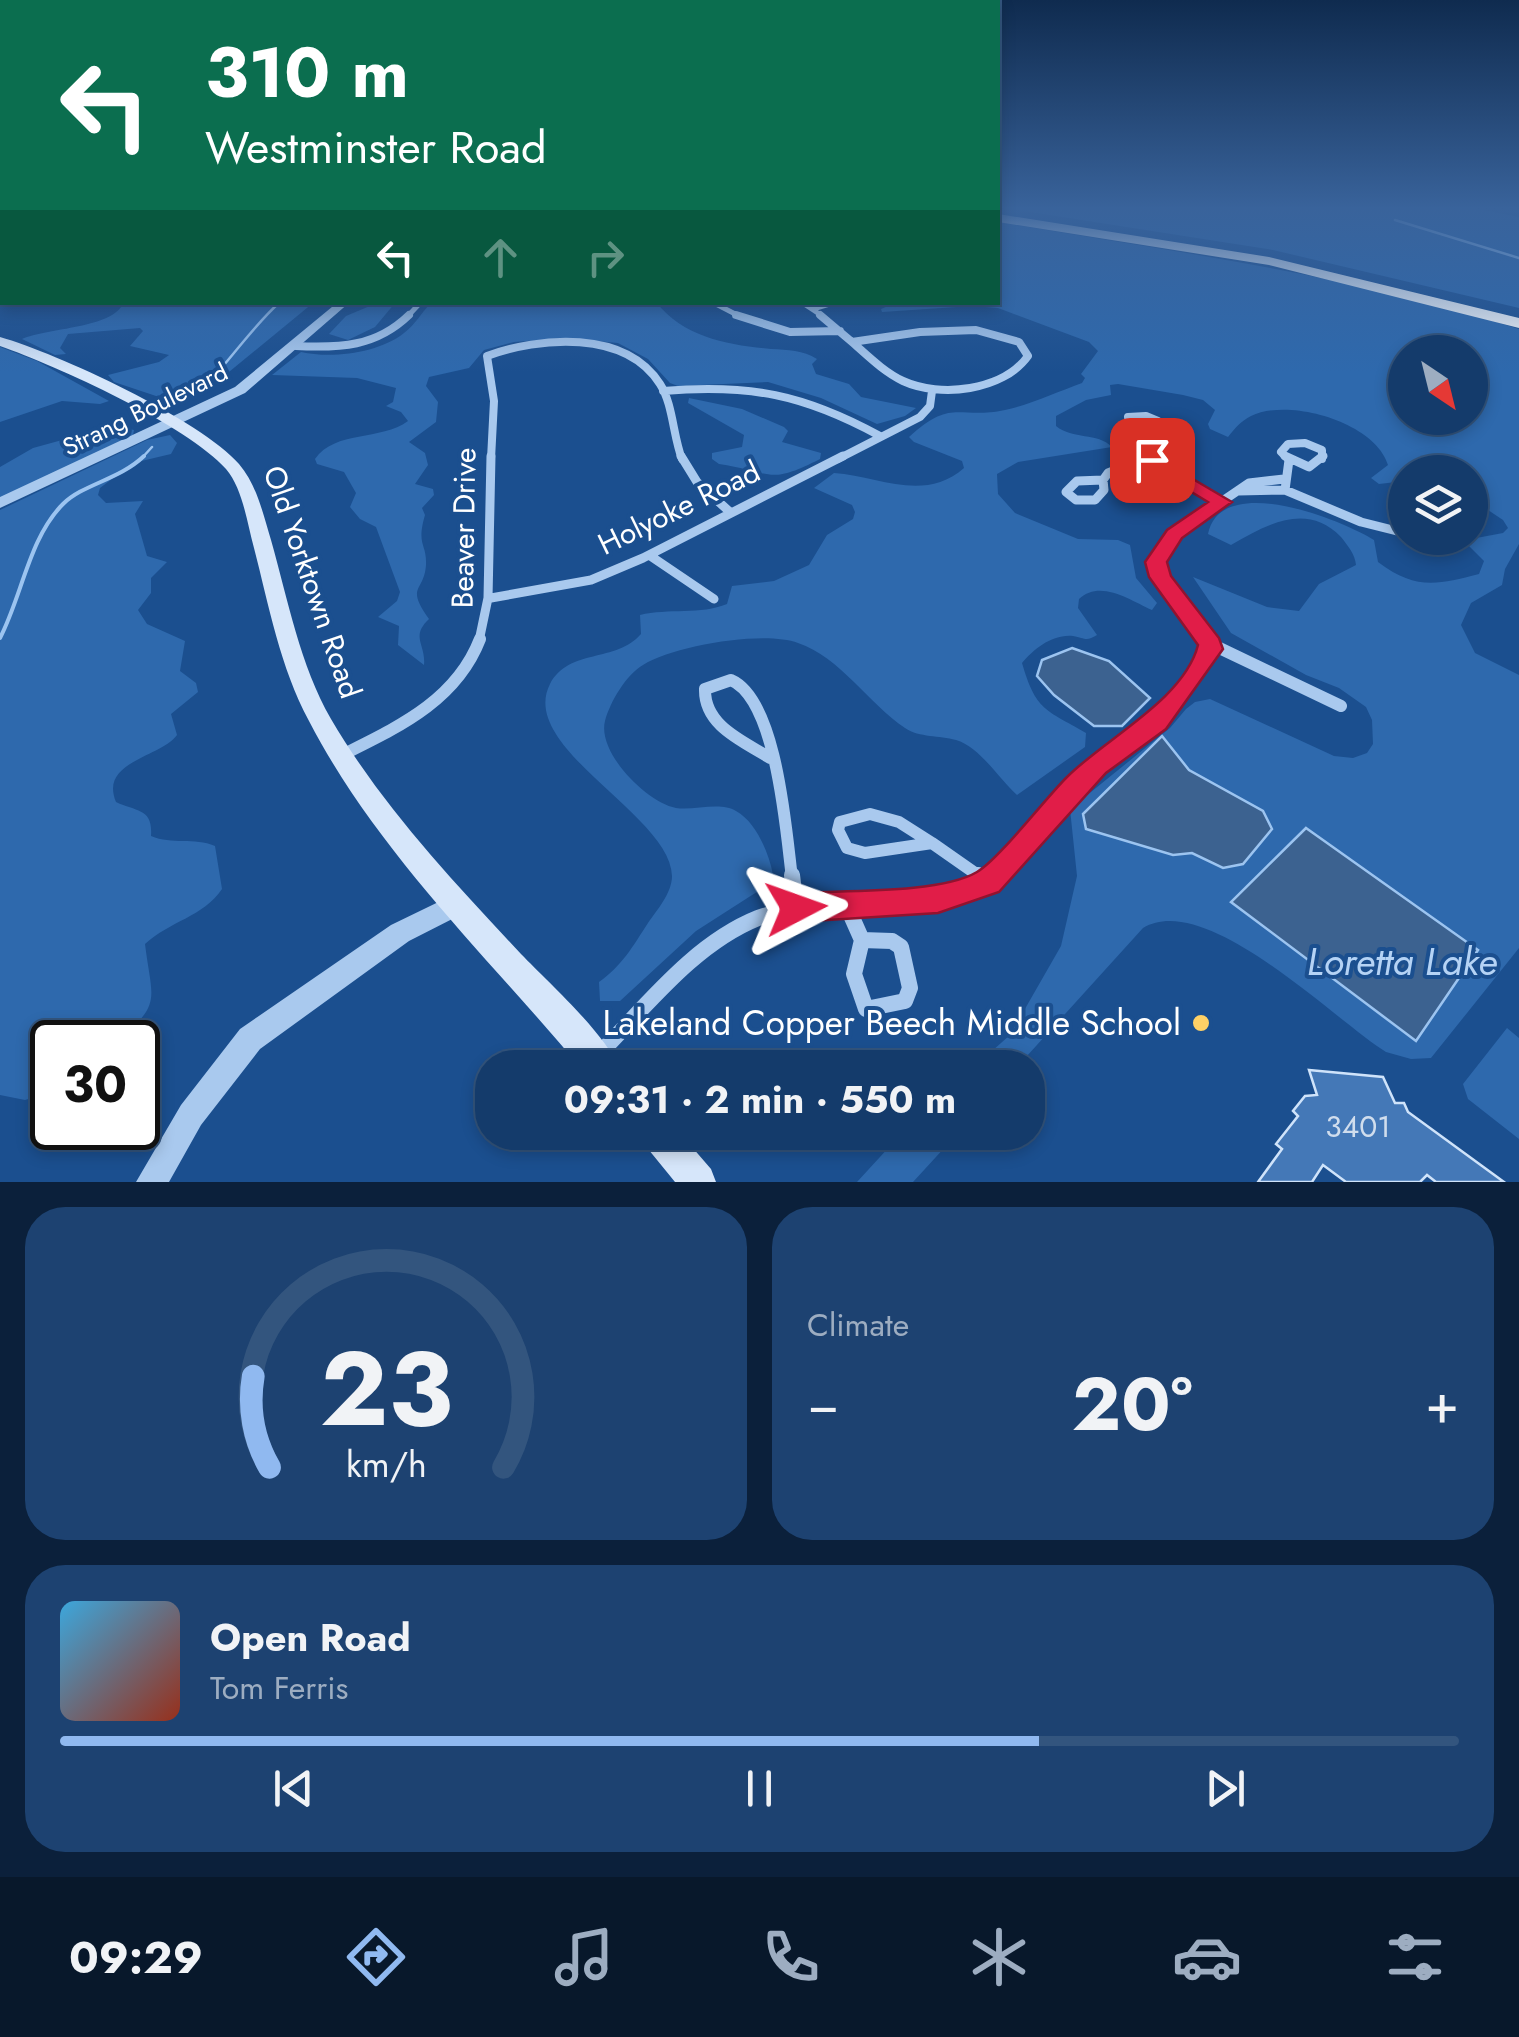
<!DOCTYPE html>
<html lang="en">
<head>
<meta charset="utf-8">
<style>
  :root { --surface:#143b6b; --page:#1d4271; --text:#f1f3f6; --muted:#9dadc1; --line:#33557e; --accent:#90b9f0 }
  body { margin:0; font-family:Jost,sans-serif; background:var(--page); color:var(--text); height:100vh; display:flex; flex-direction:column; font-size:38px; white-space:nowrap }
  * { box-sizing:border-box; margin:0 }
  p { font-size:32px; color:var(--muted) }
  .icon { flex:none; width:55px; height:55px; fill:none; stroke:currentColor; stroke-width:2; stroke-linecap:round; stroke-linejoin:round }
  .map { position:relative; height:1182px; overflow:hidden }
  .panel { display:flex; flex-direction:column; gap:25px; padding:25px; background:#0b203b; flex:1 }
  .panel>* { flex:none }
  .banner { position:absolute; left:0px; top:0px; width:1000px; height:305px; box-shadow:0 5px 15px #0003,0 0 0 2px var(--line); background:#0b6e4f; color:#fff; overflow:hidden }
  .needle { width:65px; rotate:145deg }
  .tools { position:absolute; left:1388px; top:335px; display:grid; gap:20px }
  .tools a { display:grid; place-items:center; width:100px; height:100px; border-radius:50%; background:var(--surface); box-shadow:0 5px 15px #0003,0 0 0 2px var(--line); font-size:50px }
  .speed { position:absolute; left:30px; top:1020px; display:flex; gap:20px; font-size:50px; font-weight:700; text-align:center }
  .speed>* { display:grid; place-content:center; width:130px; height:130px; border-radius:50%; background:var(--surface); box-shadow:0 5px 15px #0003,0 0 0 2px var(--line); line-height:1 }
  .speed .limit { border:5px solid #111; border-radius:15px; background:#fff; color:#111 }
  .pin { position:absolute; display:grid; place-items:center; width:85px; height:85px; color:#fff; margin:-42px; border-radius:20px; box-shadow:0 5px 15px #0006 }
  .me { position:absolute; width:110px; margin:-55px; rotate:86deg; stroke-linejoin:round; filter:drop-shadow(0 0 8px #0008) }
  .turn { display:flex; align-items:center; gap:35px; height:210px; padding:0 40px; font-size:45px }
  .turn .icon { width:130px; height:130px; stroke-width:2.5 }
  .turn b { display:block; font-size:70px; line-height:85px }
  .lanes { display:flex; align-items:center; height:95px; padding:0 40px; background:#0003; justify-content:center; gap:50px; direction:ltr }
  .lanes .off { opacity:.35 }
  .big { font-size:75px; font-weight:700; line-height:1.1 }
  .panel .widget { flex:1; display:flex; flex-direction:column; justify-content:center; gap:15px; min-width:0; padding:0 35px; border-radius:40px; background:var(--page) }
  .panel .dial { align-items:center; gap:0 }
  .dial svg { height:260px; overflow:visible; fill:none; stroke:var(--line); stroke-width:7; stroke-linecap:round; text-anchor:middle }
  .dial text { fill:var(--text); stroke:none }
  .song { display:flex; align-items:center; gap:30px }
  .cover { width:120px; height:120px; border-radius:15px; background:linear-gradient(135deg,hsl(200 70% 55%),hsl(10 70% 35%)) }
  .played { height:10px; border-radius:5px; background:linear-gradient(90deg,var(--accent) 70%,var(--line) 70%) }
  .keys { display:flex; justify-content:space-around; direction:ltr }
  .heat { display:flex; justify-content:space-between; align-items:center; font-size:55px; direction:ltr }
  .panel .tiles { flex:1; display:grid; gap:25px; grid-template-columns:1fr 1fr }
  .widget:last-child { grid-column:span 2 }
  .trip { position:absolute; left:475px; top:1050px; width:570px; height:100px; border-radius:40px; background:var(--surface); box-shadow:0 5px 15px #0003,0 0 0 2px var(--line); font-weight:700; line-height:100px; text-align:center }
  .tabs { display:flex; height:160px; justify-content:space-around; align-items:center; background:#08182b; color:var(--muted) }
  .tabs .icon { width:70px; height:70px }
  .tabs .current { color:var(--accent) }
  .tabs b { font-size:45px; color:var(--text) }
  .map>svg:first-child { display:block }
  .green { fill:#2e69ad; fill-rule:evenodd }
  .water { fill:#3c6290; stroke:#9cc4f0; stroke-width:2.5 }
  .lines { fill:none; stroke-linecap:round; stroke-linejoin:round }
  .stream-far1 { stroke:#9cc4f0; stroke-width:2.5 }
  .stream { stroke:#9cc4f0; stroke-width:4 }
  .building { fill:#4478b7; stroke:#cfe3fa; stroke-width:2.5 }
  .minor-far4 { stroke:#a9c9ee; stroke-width:5 }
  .minor-far3 { stroke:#a9c9ee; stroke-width:8 }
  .minor-far2 { stroke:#a9c9ee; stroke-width:9 }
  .minor-far1 { stroke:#a9c9ee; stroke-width:12 }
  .minor { stroke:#a9c9ee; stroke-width:16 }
  .tertiary { fill:#a9c9ee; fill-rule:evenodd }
  .secondary { fill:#d6e6fa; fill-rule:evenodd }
  .motorway { fill:#fff; fill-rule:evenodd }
  .route { fill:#e11d48; stroke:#92132f; stroke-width:2.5 }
  .poi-dot { fill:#ffd166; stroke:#1b4f8f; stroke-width:4 }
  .labels { text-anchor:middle; stroke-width:8; stroke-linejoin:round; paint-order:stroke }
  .far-street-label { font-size:25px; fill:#fff; stroke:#1b4f8f }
  .street-label { font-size:30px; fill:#fff; stroke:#1b4f8f }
  .near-number-label { font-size:30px; fill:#d0dded }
  .near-poi-label { font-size:35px; fill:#fff; stroke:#1b4f8f; text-anchor:end }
  .near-water-label { font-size:38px; font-style:italic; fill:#b5d3f5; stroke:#1b4f8f }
</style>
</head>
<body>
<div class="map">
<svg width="1519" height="1182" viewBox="0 0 1519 1182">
  <rect width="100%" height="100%" fill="#1b4f8f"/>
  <path class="green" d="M998,207H1468L1519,217V308L1273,250Z
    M998,222C1173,252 1349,274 1519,329V544L1505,569L1502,585L1471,603L1461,625L1475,653L1519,675V948L1431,1058L1411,1059L1386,1052C1333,1019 1206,890 1143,928L1017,1067H974L1010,1035L1061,946L1077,876L1070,809L1170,728L1186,709L1195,702L1210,699L1334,756L1353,758L1367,753L1373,744L1372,720L1366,707L1339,688L1306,675L1231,633L1193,577L1267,607L1299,611L1319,584L1356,565C1355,554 1348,546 1341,537C1307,502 1267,524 1231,545L1208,534C1221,471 1342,520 1374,540L1378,562C1415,590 1437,585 1479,574L1484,561L1468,545L1471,539L1503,533L1508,528L1503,520L1470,498V472H1405V481L1379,484L1371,478L1388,465C1376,423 1290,397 1251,416C1241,421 1235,428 1228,437L1210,429L1208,424L1215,410L1203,400L1183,395L1118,384L1110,385L1111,395L1086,400L1056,416V426C1073,440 1097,432 1112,447L1018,462L997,474L998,494L1015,513L1078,539L1118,540L1130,545L1136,578L1157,603L1152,610C1130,600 1100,579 1079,599L1078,608L1097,635C1086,642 1085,638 1073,636C1052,634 1034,649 1022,663C1036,711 1045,709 1086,733L1085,747L1017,795C999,779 980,747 956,740C939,735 920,738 905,728C869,704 840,657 798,643C764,630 673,646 643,665C626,675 610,702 605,721C597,752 646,802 676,808C694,811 720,801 736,811C756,822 769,853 773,875L763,888L696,931L620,1001H600L599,982C622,966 633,946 648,923C657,910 672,893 672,876C671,815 517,748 550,684C569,648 616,663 641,634L640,615C668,608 701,615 727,604L732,586L774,581L809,565L827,535L853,519L855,512L852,505L814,488L834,473C878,476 924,503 964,468L962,461L914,442L909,437C953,397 957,420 1005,410C1032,404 1057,392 1082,383L1085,378L1081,374L1098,351L1089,342L998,308L972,306L882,312L881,309L895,303L998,302ZM1405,352H1470V418H1405Z
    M656,302C684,338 729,345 771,349C788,350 803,350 817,359L812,364L816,374L849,384L861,397L916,408L905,416L877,424L821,398L768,382L678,386L670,383L648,359L618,343L564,338L514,342L484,350L469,368L429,377L426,386L438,402L436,422L409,442L425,453L428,465L415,484L433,489L434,495L422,508L425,515C416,546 427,543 426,565C424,593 405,585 429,619C410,637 426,644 424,665L398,645L399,626L378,617L397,601L400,592L376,527L360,519L350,507L356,493L344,472L317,464L315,459C335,430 381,441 408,421L401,412L386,406L393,402L396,388L357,378L272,375L301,352C332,359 379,353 404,333C415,325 422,312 431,303Z
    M123,303L124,302L313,303L207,390L177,403L114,382L108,375L159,362L169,355L130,346L143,331L140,328L68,334L60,348L66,354L55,355L22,339C47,328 114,328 123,303Z
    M377,303H395L375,327L348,340L329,334L346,316Z
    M0,347L37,361L109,401L100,404L62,401L0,422Z
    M689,398L742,409L784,427L788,431L782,442L821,453L820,459C767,486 773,472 719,464L712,459V453L742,447L744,435L688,403Z
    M113,426L134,430L133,435L0,499V467L33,448Z
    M170,435L177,443L171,454L133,463L100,488L98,495L106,503L143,501L135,514L147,556L167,562L151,578V593L138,610L147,624L185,641L180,671L196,683L198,692L171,714L177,735C160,758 99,761 116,802C137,812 153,808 151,836C172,845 194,837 215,846L222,889C203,917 170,921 145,944C152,1001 163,1003 116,1042H52L51,1092L25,1100L0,1095V510L147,440Z
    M1507,1028L1519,1038V1139L1468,1099L1463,1084Z
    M902,1133H958L913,1182H857Z"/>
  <path class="water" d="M1072,648L1109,661L1150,698L1122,726H1094L1054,695L1037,676L1042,660Z
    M1162,736L1189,770L1263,811L1272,829L1243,864L1223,868L1192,853L1173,855L1086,829L1083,814Z
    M1306,828L1478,950L1416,1041L1231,902Z"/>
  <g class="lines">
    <path class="stream-far1" d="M1395,220L1519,258
      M207,384C233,357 252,327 280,302
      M141,459L152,447"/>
    <path class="stream" d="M0,638C22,596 29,538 63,504C83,484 119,480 144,456"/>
  </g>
  <path class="building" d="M1309,1070L1383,1077L1395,1103H1404L1408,1112L1504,1182H1436L1427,1175L1420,1182H1346L1323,1165L1312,1182H1258L1282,1149L1276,1144L1298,1116L1293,1111L1305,1096L1317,1095Z"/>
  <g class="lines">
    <path class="minor-far4" d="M712,302L741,317
      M801,302L824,317
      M813,309L836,302
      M407,317L421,302"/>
    <path class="minor-far3" d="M736,315L790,332L840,331
      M820,315L852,342
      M976,330L1019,342L1028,356C1003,391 940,398 903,381C884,372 868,356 852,342L920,332Z
      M296,346C340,348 376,347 409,315
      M663,391C750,384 803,394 880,436
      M1148,457L1145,452L1158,421L1146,416L1128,417L1132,430L1150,440
      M491,459L494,401L487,356C539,337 625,329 660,384C673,404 673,436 682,459
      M838,459L920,417L930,406L932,391
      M1144,459L1148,457
      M1288,459L1281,452L1288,444L1305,443L1322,450V459"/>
    <path class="minor-far2" d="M681,456L697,482L731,513
      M1285,456L1309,467L1323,456
      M1148,457L1221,502
      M1103,480L1104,490L1095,500H1076L1066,492L1077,481Z
      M1103,480L1108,473L1148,457
      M1285,490L1361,522L1405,533
      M1238,491L1285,490L1289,460
      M1427,538H1449
      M649,555L714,599
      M491,598L591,580L643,558L843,456
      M479,641L488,598L491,456
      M1206,641L1156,569L1160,553L1174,534L1249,483L1284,479"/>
    <path class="minor-far1" d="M1211,644L1341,706
      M342,755C398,727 456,701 480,639
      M770,758C743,741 704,726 705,689L731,680C777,700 786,831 792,878
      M870,814L899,822L932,843L865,853L847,848L838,830L840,822Z
      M932,843L982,878
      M992,878L1096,766L1156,722L1211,649L1204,639"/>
    <path class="minor" d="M792,875L796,908
      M978,875L988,882
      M846,904L862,940
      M862,940L892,941L901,947L910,988L905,1001L866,1009L854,974Z
      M597,1056C645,1008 693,944 758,918C817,895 954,918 994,875"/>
    <path class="tertiary" d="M338,302H350L245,393L0,508V497L235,387Z
      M457,893L466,896L469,904L466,912L409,941L260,1049L201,1125L169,1182H136L181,1105L240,1029L391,925Z"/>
    <path class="secondary" d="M0,337C57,353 201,420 239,464C257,485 263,514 271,540C288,600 300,665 331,719C382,806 452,880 521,954C548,982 605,1033 619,1068H581C487,956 377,852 309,721C280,667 269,606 254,548C247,523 243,489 226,469C187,425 57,366 0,346Z
      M639,1132H679L711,1169L716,1182H675L644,1144Z"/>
    <path class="motorway" d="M998,214L1269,257L1519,318V328L1269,265L998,222Z"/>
  </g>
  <linearGradient id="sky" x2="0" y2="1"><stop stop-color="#0f2b4f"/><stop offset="0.56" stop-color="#39639b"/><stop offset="1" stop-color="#39639b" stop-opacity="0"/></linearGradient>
  <rect width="1519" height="372" fill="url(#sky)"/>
  <path class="route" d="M1152,455L1232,502L1182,538L1167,562L1171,576L1219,638L1223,649L1166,729L1106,773L999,892L938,913L796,922L784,918L779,908L784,898L796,893C841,890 940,894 977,872C998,860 1045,799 1066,778C1104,739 1184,700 1198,645L1149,577L1145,562L1167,530L1208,502L1145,464L1142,460Z"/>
  <circle class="poi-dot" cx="1201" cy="1023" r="10"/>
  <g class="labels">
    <g class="far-street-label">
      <text transform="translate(145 409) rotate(-26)" y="9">Strang Boulevard</text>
    </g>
    <g class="street-label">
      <text transform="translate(679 508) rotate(-26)" y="10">Holyoke Road</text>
      <text transform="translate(464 528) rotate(-89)" y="10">Beaver Drive</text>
      <text transform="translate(312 582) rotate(71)" y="10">Old Yorktown Road</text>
    </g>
    <g class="near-number-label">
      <text x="1358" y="1137">3401</text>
    </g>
    <g class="near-poi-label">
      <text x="1181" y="1035">Lakeland Copper Beech Middle School</text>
    </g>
    <g class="near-water-label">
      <text x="1402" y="975">Loretta Lake</text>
    </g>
  </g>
</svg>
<div class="tools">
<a><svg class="needle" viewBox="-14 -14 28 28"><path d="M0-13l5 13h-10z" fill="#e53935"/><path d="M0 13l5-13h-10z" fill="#9dadc1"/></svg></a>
<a><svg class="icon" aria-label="layers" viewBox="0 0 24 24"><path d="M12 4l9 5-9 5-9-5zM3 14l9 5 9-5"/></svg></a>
</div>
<div class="speed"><div class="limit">30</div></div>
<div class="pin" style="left:1152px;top:460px;background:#d93025"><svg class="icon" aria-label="arrive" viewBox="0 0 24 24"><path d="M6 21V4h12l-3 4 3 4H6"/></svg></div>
<svg class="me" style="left:796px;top:908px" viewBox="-20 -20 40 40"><path d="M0-17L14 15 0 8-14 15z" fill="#e11d48" stroke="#fff" stroke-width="4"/></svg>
<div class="trip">09:31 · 2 min · 550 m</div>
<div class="banner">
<div class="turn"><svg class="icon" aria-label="left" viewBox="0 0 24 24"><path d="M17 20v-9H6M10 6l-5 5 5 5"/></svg><div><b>310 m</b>Westminster Road</div></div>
<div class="lanes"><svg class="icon" aria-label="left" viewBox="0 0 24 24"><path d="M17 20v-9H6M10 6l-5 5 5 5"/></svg><svg class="icon off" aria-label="ahead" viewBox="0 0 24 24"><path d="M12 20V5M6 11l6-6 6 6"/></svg><svg class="icon off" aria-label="right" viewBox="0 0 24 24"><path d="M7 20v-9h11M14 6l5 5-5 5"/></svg></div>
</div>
</div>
<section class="panel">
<div class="tiles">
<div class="widget dial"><svg viewBox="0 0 100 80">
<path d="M14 69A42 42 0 1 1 86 69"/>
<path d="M14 69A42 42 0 0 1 9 41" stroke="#90b9f0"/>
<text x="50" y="56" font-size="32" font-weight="700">23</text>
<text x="50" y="72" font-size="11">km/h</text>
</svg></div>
<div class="widget"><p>Climate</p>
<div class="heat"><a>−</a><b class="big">20°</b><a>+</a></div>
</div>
<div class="widget">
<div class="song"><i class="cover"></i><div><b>Open Road</b><p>Tom Ferris</p></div></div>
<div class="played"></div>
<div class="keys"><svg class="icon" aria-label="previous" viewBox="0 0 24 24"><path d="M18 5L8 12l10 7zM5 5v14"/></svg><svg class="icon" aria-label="pause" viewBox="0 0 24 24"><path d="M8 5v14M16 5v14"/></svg><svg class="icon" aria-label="next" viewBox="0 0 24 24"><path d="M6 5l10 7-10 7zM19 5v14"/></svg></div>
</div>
</div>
</section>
<nav class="tabs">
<b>09:29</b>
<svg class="icon current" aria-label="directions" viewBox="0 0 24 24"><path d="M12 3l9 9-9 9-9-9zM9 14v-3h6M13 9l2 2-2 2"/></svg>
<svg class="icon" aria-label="music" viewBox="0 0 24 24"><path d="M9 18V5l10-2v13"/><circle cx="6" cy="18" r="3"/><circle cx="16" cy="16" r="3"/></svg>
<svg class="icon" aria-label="phone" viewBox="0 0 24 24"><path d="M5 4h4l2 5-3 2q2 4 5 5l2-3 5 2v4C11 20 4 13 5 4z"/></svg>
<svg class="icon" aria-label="climate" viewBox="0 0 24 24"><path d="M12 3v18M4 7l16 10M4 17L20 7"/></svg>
<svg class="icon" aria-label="car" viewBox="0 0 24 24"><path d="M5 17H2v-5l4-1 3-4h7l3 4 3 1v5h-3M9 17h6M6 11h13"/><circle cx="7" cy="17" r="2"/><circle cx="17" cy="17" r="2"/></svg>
<svg class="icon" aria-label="filters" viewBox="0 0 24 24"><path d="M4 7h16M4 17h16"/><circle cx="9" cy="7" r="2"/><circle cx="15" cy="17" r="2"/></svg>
</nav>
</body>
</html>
